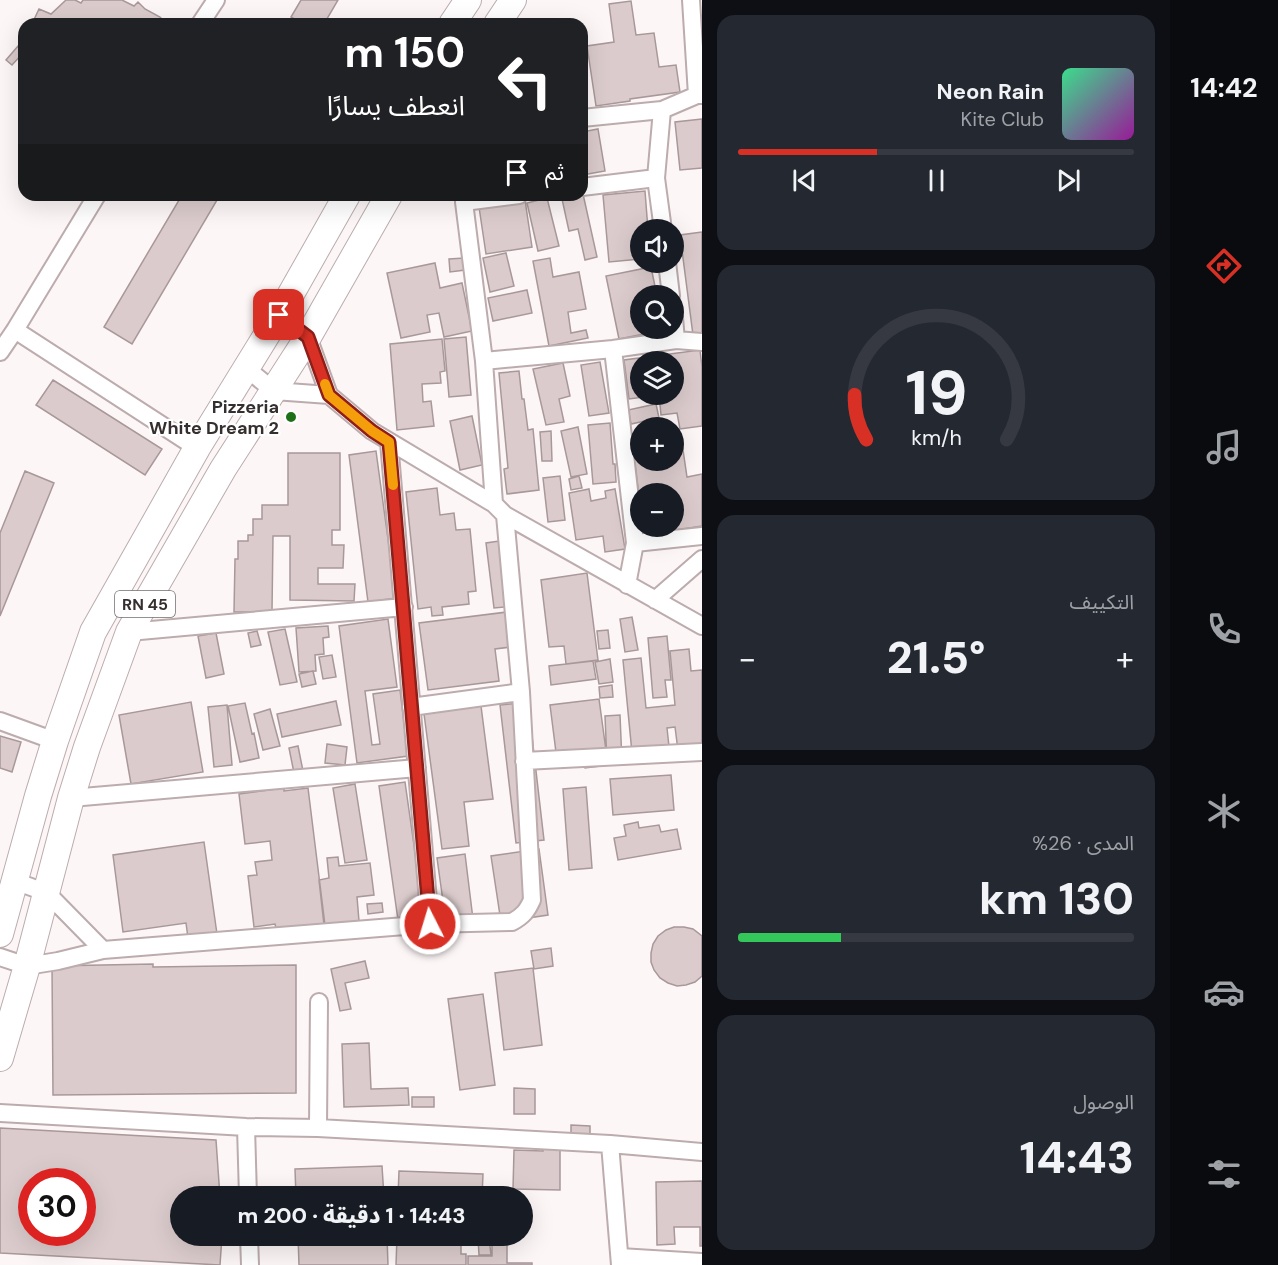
<!DOCTYPE html>
<html lang="ar">
<head>
<meta charset="utf-8">
<style>
  :root { --surface:#171b24; --page:#242831; --text:#f1f3f6; --muted:#9ea1a6; --line:#363941; --accent:#d93025 }
  body { margin:0; font-family:"DM Sans","Noto Sans Arabic",sans-serif; background:var(--page); color:var(--text); direction:rtl; height:100vh; display:flex; flex-direction:column; font-size:22px; white-space:nowrap }
  * { box-sizing:border-box; margin:0 }
  p { font-size:20px; color:var(--muted) }
  .icon { flex:none; width:33px; height:33px; fill:none; stroke:currentColor; stroke-width:2; stroke-linecap:round; stroke-linejoin:round }
  .map { position:relative; flex:1; overflow:hidden; direction:ltr }
  .side { display:flex; flex-direction:column; gap:15px; padding:15px; background:#0d0f14; width:468px }
  .side>* { flex:none }
  .hud { position:absolute; left:18px; top:18px; width:570px; height:183px; border-radius:18px; box-shadow:0 6px 24px #0002; direction:rtl; background:#202124; color:#fff; overflow:hidden }
  .tools { position:absolute; left:630px; top:219px; display:grid; gap:12px }
  .tools a { display:grid; place-items:center; width:54px; height:54px; border-radius:50%; background:var(--surface); box-shadow:0 6px 24px #0002; font-size:30px }
  .speed { position:absolute; left:18px; top:1168px; display:flex; gap:12px; font-size:30px; font-weight:700; text-align:center }
  .speed>* { display:grid; place-content:center; width:78px; height:78px; border-radius:50%; background:var(--surface); box-shadow:0 6px 24px #0002; line-height:1 }
  .speed .limit { border:9px solid #d22; background:#fff; color:#111 }
  .pin { position:absolute; display:grid; place-items:center; width:51px; height:51px; color:#fff; margin:-26px; border-radius:12px; box-shadow:0 3px 9px #0006 }
  .me { position:absolute; width:66px; margin:-33px; rotate:355deg; stroke-linejoin:round; filter:drop-shadow(0 0 4px #0008) }
  .turn { display:flex; align-items:center; gap:21px; height:126px; padding:0 24px; font-size:27px }
  .turn .icon { width:78px; height:78px; stroke-width:2.5 }
  .turn b { display:block; font-size:42px; line-height:51px }
  .then { display:flex; align-items:center; height:57px; padding:0 24px; background:#0003; gap:12px; font-size:22px }
  .big { font-size:45px; font-weight:800; line-height:1.1 }
  .side .card { flex:1; display:flex; flex-direction:column; justify-content:center; gap:9px; min-width:0; padding:0 21px; border-radius:18px; background:var(--page) }
  .side .dial { align-items:center; gap:0 }
  .dial svg { height:156px; overflow:visible; fill:none; stroke:var(--line); stroke-width:7; stroke-linecap:round; text-anchor:middle }
  .dial text { fill:var(--text); stroke:none }
  .song { display:flex; align-items:center; gap:18px }
  .cover { width:72px; height:72px; border-radius:9px; background:linear-gradient(135deg,hsl(150 70% 55%),hsl(300 70% 35%)) }
  .played { height:6px; border-radius:3px; background:linear-gradient(90deg,var(--accent) 35%,var(--line) 35%) }
  .keys { display:flex; justify-content:space-around; direction:ltr }
  .heat { display:flex; justify-content:space-between; align-items:center; font-size:33px; direction:ltr }
  .charge { height:9px; border-radius:4px; background:linear-gradient(90deg,#34c759 26%,var(--line) 0) }
  .trip { position:absolute; left:170px; top:1186px; width:363px; height:60px; border-radius:30px; background:var(--surface); box-shadow:0 6px 24px #0002; font-weight:800; line-height:60px; text-align:center; direction:rtl }
  main { display:flex; flex:1; min-height:0 }
  .tab-bar { display:flex; flex-direction:column; width:108px; justify-content:space-around; align-items:center; background:#090b0e; color:var(--muted) }
  .tab-bar .icon { width:42px; height:42px }
  .tab-bar .current { color:var(--accent) }
  .tab-bar b { font-size:27px; color:var(--text) }
  .map>svg:first-child { display:block }
  .building { fill:#dbcbcc; stroke:#a8989a; stroke-width:1.5; fill-rule:evenodd }
  .lines { fill:none; stroke-linecap:round; stroke-linejoin:round }
  .minor-casing { stroke:#bcacae; stroke-width:20 }
  .primary-casing { stroke:#bcacae; stroke-width:28 }
  .minor { stroke:#fff; stroke-width:16 }
  .primary { stroke:#fff; stroke-width:26 }
  .route-casing { stroke:#8d1f18; stroke-width:15 }
  .route { stroke:#d93025; stroke-width:10 }
  .slow { stroke:#f59e0b; stroke-width:10 }
  .poi-dot { fill:#1e7018; stroke:#fff; stroke-width:2 }
  .labels { text-anchor:middle; stroke-width:4.5; stroke-linejoin:round; paint-order:stroke }
  .shield { fill:#fff; stroke:#726d6d; stroke-width:1.5 }
  .shield-label { font-size:16px; font-weight:bold; fill:#352f2f }
  .poi-label { font-size:18px; font-weight:bold; fill:#352f2f; stroke:#fff; text-anchor:end }
</style>
</head>
<body>
<main>
<nav class="tab-bar">
<b>14:42</b>
<svg class="icon current" aria-label="directions" viewBox="0 0 24 24"><path d="M12 3l9 9-9 9-9-9zM9 14v-3h6M13 9l2 2-2 2"/></svg>
<svg class="icon" aria-label="music" viewBox="0 0 24 24"><path d="M9 18V5l10-2v13"/><circle cx="6" cy="18" r="3"/><circle cx="16" cy="16" r="3"/></svg>
<svg class="icon" aria-label="phone" viewBox="0 0 24 24"><path d="M5 4h4l2 5-3 2q2 4 5 5l2-3 5 2v4C11 20 4 13 5 4z"/></svg>
<svg class="icon" aria-label="climate" viewBox="0 0 24 24"><path d="M12 3v18M4 7l16 10M4 17L20 7"/></svg>
<svg class="icon" aria-label="car" viewBox="0 0 24 24"><path d="M5 17H2v-5l4-1 3-4h7l3 4 3 1v5h-3M9 17h6M6 11h13"/><circle cx="7" cy="17" r="2"/><circle cx="17" cy="17" r="2"/></svg>
<svg class="icon" aria-label="filters" viewBox="0 0 24 24"><path d="M4 7h16M4 17h16"/><circle cx="9" cy="7" r="2"/><circle cx="15" cy="17" r="2"/></svg>
</nav>
<section class="side">
<div class="card">
<div class="song"><i class="cover"></i><div><b>Neon Rain</b><p>Kite Club</p></div></div>
<div class="played"></div>
<div class="keys"><svg class="icon" aria-label="previous" viewBox="0 0 24 24"><path d="M18 5L8 12l10 7zM5 5v14"/></svg><svg class="icon" aria-label="pause" viewBox="0 0 24 24"><path d="M8 5v14M16 5v14"/></svg><svg class="icon" aria-label="next" viewBox="0 0 24 24"><path d="M6 5l10 7-10 7zM19 5v14"/></svg></div>
</div>
<div class="card dial"><svg viewBox="0 0 100 80">
<path d="M14 69A42 42 0 1 1 86 69"/>
<path d="M14 69A42 42 0 0 1 8 46" stroke="#d93025"/>
<text x="50" y="56" font-size="32" font-weight="700">19</text>
<text x="50" y="72" font-size="11">km/h</text>
</svg></div>
<div class="card"><p>التكييف</p>
<div class="heat"><a>−</a><b class="big">21.5°</b><a>+</a></div>
</div>
<div class="card"><p>المدى · 26%</p><b class="big">130 km</b><div class="charge"></div></div>
<div class="card"><p>الوصول</p><b class="big">14:43</b></div>
</section>
<div class="map">
<svg width="702" height="1265" viewBox="0 0 702 1265">
  <rect width="100%" height="100%" fill="#fdf6f7"/>
  <path class="building" d="M66,0H75L81,3L83,0H122L134,6L138,2L145,9L160,17L167,24H32L39,9L51,14Z
    M301,0H338L324,24H303L291,17Z
    M631,1L636,35L654,33L659,67L676,65L680,92L630,99V101L596,106L587,46L614,42L609,4Z
    M18,46L24,52L12,65L6,60Z
    M702,119V168L680,170L675,122Z
    M598,129L605,171L582,175V132Z
    M645,191L648,230H640V259L609,262L603,195Z
    M583,194L597,257L585,260L578,229L569,231L562,199Z
    M182,195H220L132,344L104,327Z
    M547,198L559,246L538,251L527,203Z
    M525,200L532,247L486,254L479,207Z
    M702,232V334L693,335L680,235Z
    M506,253L514,286L490,292L483,258Z
    M464,258L465,270L450,272L449,259Z
    M550,258L553,277L579,272L586,309L568,312L571,333L586,330L588,338L549,346L533,261Z
    M435,263L440,288L462,283L472,331L444,337L439,313L427,315L430,332L401,338L387,273Z
    M651,267L657,296H640V328H664V330L619,339L606,276Z
    M527,290L532,313L493,321L488,298Z
    M466,337L471,395L449,397L444,339Z
    M442,339L445,371L440,372L441,383L422,384L423,402L431,401L434,426L397,430L390,344Z
    M700,350L702,367V426L680,429L677,413L661,415L659,395L629,399L624,360ZM640,362H674V394H640Z
    M600,362L609,413L589,416L581,365Z
    M563,363L570,396L559,399L564,422L546,425L533,369Z
    M519,371L522,399H524L528,430L533,429L539,490L507,494L504,469L508,468L499,373Z
    M53,380L162,449L145,475L36,405Z
    M656,404L659,418L631,424L628,410Z
    M472,416L482,465L460,470L450,421Z
    M610,423L613,464H615L616,482L593,484L588,425Z
    M578,427L587,474L571,477L561,431Z
    M551,431L552,461H542L540,432Z
    M682,443L687,477L702,474V526L645,535L644,526H674V494H640V502L633,451L640,450V460H674V445Z
    M376,451L396,598L368,602L349,455Z
    M288,453H340V530H332V545H344L343,568H318V584H355L354,601L290,600V536H273L272,612H234L235,559H238V541H248V535H253V519H262V505H288Z
    M25,471L54,483L0,616V533Z
    M560,476L565,520L548,522L543,478Z
    M579,476L582,488L571,490L569,479Z
    M437,488L440,515L454,513L456,530L470,529L476,591L468,592L469,604L442,607L443,615L432,616L431,607L418,609L406,492Z
    M589,489L591,501L606,498L605,491L615,489L625,549L605,552L603,536L576,540L569,493Z
    M506,540L514,606L494,608L486,543Z
    M587,573L598,660L566,664L564,646L549,647L541,580Z
    M515,611L519,646L495,649L499,681L428,690L419,623Z
    M632,617L638,650L625,652L620,619Z
    M388,619L397,687L365,691L372,745L380,744L373,694L400,690L408,756L357,763L339,626Z
    M328,626L329,637L323,638L324,654L315,655L316,671L299,672L296,628Z
    M285,629L297,682L280,685L268,632Z
    M608,630L610,648L599,649L597,631Z
    M257,631L261,645L251,647L248,633Z
    M216,633L224,674L206,678L198,636Z
    M667,636L671,680H665L667,697L653,698L648,638Z
    M689,649L691,671L702,670V755L679,758L675,727L667,728L670,756L633,763L623,660L641,658L646,708L675,705L670,651Z
    M332,655L336,677L323,679L319,657Z
    M610,659L613,682L599,684L595,662Z
    M593,661L596,679L551,685L549,666Z
    M313,671L316,684L302,687L299,674Z
    M612,685L613,697L600,698L599,687Z
    M599,699L608,765L585,768L584,764L558,768L550,705Z
    M336,701L341,725L282,737L277,714Z
    M191,702L203,772L131,784L119,715Z
    M528,702L544,840L516,843L500,705Z
    M245,703L252,734L254,733L259,758L240,762L228,706Z
    M227,705L232,765L214,767L208,707Z
    M481,706L493,799L464,802L469,846L442,849L424,714Z
    M270,709L280,746L263,750L254,714Z
    M620,715L622,762L607,763L605,716Z
    M0,736L21,742L12,772L0,768Z
    M327,744L347,747L345,765L325,763Z
    M298,746L303,771L294,773L289,748Z
    M671,775L674,810L613,815L610,779Z
    M405,782L424,916L398,920L379,786Z
    M355,784L367,860L345,863L333,788Z
    M586,787L592,868L569,870L563,789Z
    M284,788V791L308,788L325,925L277,932L275,924L254,927L248,876L257,875L255,862L272,860L270,841L245,844L239,794Z
    M638,822L639,828L659,825L661,832L677,829L681,849L618,860L614,838L626,836L624,825Z
    M204,842L217,934L188,938L186,923L123,932L113,855Z
    M539,849L548,915L501,922L491,856Z
    M465,854L473,919L446,923L437,858Z
    M338,857L339,866L370,863L374,895L357,897L359,921L324,925L319,880L329,878L327,858Z
    M382,903L383,912L368,914L367,904Z
    M674,927H684L693,929L702,936V976L695,982L686,985L677,986L668,983L660,978L654,970L651,962V953L653,944L658,936L666,930Z
    M551,948L553,966L534,969L531,951Z
    M365,961L369,978L345,983L351,1009L340,1011L331,969Z
    M153,964V967L296,965V1093L53,1095L52,966Z
    M533,968L542,1045L504,1050L495,973Z
    M483,994L495,1085L460,1090L448,999Z
    M369,1043L371,1089L408,1088L409,1105L344,1107L342,1044Z
    M514,1088L535,1089V1114H514Z
    M412,1097H434V1107H412Z
    M571,1125L590,1126V1142L571,1141Z
    M0,1128L216,1140L220,1197H180V1236H222L220,1265L0,1253ZM32,1182H82V1233H32Z
    M543,1147H560V1190L513,1189L514,1150L543,1151Z
    M382,1166L384,1197H296L295,1169Z
    M399,1171L483,1174L482,1197H398Z
    M702,1181V1246H700V1227H674L675,1244L657,1245L656,1182Z
    M298,1236H387L388,1265H299Z
    M397,1236H461V1254H466V1265H396Z
    M478,1238H489L491,1255H479Z
    M492,1238L507,1239V1263H532V1265H468V1256H492Z"/>
  <g class="lines">
    <g class="minor-casing">
      <path id="minor" d="M691,0L697,95
        M200,24L216,0
        M582,118L662,110L697,95H702
        M656,178L662,110
        M582,187L656,178L663,230
        M667,262L671,296
        M15,330L197,448
        M676,340L702,342
        M613,349L635,543L627,585
        M0,352L15,330L97,195
        M484,361L613,349L676,340L674,318
        M246,368L274,391L329,395L308,337L279,315
        M329,395L372,431L494,504L505,515L702,626
        M389,442L430,924
        M494,504L484,361L464,202L519,195
        M635,543L702,536
        M655,600L702,559
        M129,632L404,607
        M411,707L521,692
        M0,721L55,741
        M524,761L702,752
        M71,798L417,768
        M15,881L47,893L103,950
        M0,957L27,966L58,961L103,950L430,924L512,922C523,916 527,911 532,900L521,692L505,515
        M0,1113L246,1127L318,1128L610,1144L702,1152
        M246,1127L248,1197
        M318,1128L319,1002
        M610,1144L620,1265
        M249,1236L250,1265
        M620,1257L702,1262"/>
    </g>
    <g class="primary-casing">
      <path id="primary" d="M452,24L468,0
        M497,24L513,0
        M0,934L38,796L55,741L93,632L197,448L279,315L347,195
        M0,1058L27,966L71,798L87,747L129,632L223,469L308,337L389,195"/>
    </g>
    <use href="#minor" class="minor"/>
    <use href="#primary" class="primary"/>
  </g>
  <g class="lines">
    <g class="route-casing">
      <path id="route" d="M279,315L308,337L329,395L372,431L389,442L430,924"/>
    </g>
    <use href="#route" class="route"/>
    <path class="slow" d="M325,384L329,395L372,431L389,442L393,485"/>
  </g>
  <circle class="poi-dot" cx="291" cy="417" r="6"/>
  <g class="labels">
    <rect class="shield" x="115" y="591" width="60" height="26" rx="4.5"/>
    <g class="shield-label">
      <text x="145" y="610">RN 45</text>
    </g>
    <g class="poi-label">
      <text x="279" y="413">Pizzeria<tspan x="279" dy="21">White Dream 2</tspan></text>
    </g>
  </g>
</svg>
<div class="tools">
<a><svg class="icon" aria-label="sound" viewBox="0 0 24 24"><path d="M4 9h4l5-4v14l-5-4H4zM17 9q2 3 0 6"/></svg></a>
<a><svg class="icon" aria-label="search" viewBox="0 0 24 24"><circle cx="10" cy="10" r="6"/><path d="M15 15l6 6"/></svg></a>
<a><svg class="icon" aria-label="layers" viewBox="0 0 24 24"><path d="M12 4l9 5-9 5-9-5zM3 14l9 5 9-5"/></svg></a>
<a>+</a>
<a>−</a>
</div>
<div class="speed"><div class="limit">30</div></div>
<div class="pin" style="left:279px;top:315px;background:#d93025"><svg class="icon" aria-label="arrive" viewBox="0 0 24 24"><path d="M6 21V4h12l-3 4 3 4H6"/></svg></div>
<svg class="me" style="left:430px;top:924px" viewBox="-20 -20 40 40"><circle r="17" fill="#d93025" stroke="#fff" stroke-width="3"/><path d="M0-11L8 9 0 5-8 9z" fill="#fff"/></svg>
<div class="trip">14:43 · 1 دقيقة · 200 m</div>
<div class="hud">
<div class="turn"><svg class="icon" aria-label="left" viewBox="0 0 24 24"><path d="M17 20v-9H6M10 6l-5 5 5 5"/></svg><div><b>150 m</b>انعطف يسارًا</div></div>
<div class="then">ثم<svg class="icon" aria-label="arrive" viewBox="0 0 24 24"><path d="M6 21V4h12l-3 4 3 4H6"/></svg></div>
</div>
</div>
</main>
</body>
</html>
